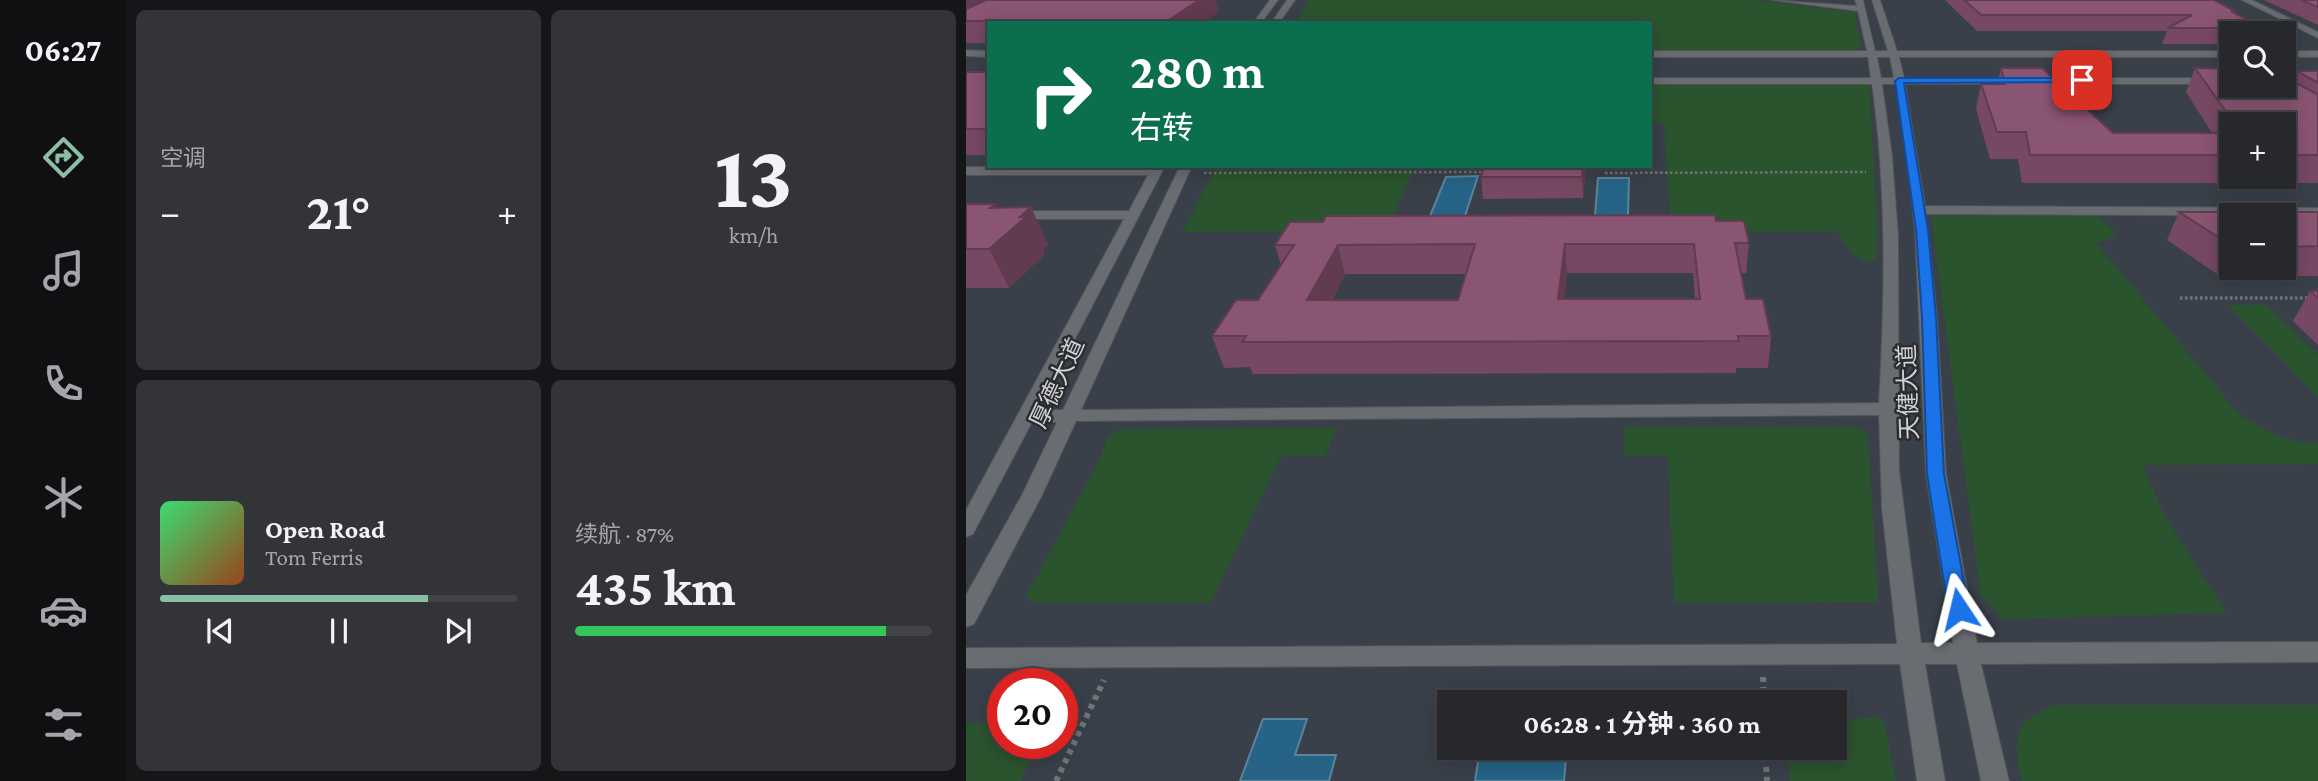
<!DOCTYPE html>
<html lang="zh">
<head>
<meta charset="utf-8">
<style>
  :root { --surface:#27282c; --page:#333438; --text:#f1f3f6; --muted:#a4a6a9; --line:#434448; --accent:#8abfa5 }
  body { margin:0; font-family:"Crimson Pro","Noto Sans SC",serif; background:var(--page); color:var(--text); height:100vh; display:flex; flex-direction:column; font-size:26px; white-space:nowrap }
  * { box-sizing:border-box; margin:0 }
  p { font-size:23px; color:var(--muted) }
  .icon { flex:none; width:38px; height:38px; fill:none; stroke:currentColor; stroke-width:2; stroke-linecap:round; stroke-linejoin:round }
  .map { position:relative; flex:1; overflow:hidden }
  .details { display:flex; flex-direction:column; gap:10px; padding:10px; background:#151618; width:840px }
  .details>* { flex:none }
  .hud { position:absolute; left:21px; top:21px; width:665px; height:147px; border-radius:0px; box-shadow:0 4px 18px #0003,0 0 0 2px var(--line); background:#0b6e4f; color:#fff; overflow:hidden }
  .tools { position:absolute; left:1253px; top:21px; display:grid; gap:14px }
  .tools a { display:grid; place-items:center; width:77px; height:77px; border-radius:0px; background:var(--surface); box-shadow:0 4px 18px #0003,0 0 0 2px var(--line); font-size:35px }
  .speed { position:absolute; left:21px; top:668px; display:flex; gap:14px; font-size:35px; font-weight:700; text-align:center }
  .speed>* { display:grid; place-content:center; width:91px; height:91px; border-radius:50%; background:var(--surface); box-shadow:0 4px 18px #0003,0 0 0 2px var(--line); line-height:1 }
  .speed .limit { border:10px solid #d22; background:#fff; color:#111 }
  .pin { position:absolute; display:grid; place-items:center; width:60px; height:60px; color:#fff; margin:-30px; border-radius:14px; box-shadow:0 4px 10px #0006 }
  .me { position:absolute; width:77px; margin:-38px; rotate:350deg; stroke-linejoin:round; filter:drop-shadow(0 0 5px #0008) }
  .turn { display:flex; align-items:center; gap:24px; height:147px; padding:0 28px; font-size:32px }
  .turn .icon { width:91px; height:91px; stroke-width:2.5 }
  .turn b { display:block; font-size:49px; line-height:60px }
  .big { font-size:52px; font-weight:700; line-height:1.1 }
  .details .card { flex:1; display:flex; flex-direction:column; justify-content:center; gap:10px; min-width:0; padding:0 24px; border-radius:10px; background:var(--page) }
  .details .dial { align-items:center; gap:0 }
  .dial b { font-size:91px; line-height:1 }
  .song { display:flex; align-items:center; gap:21px }
  .cover { width:84px; height:84px; border-radius:10px; background:linear-gradient(135deg,hsl(140 70% 55%),hsl(20 70% 35%)) }
  .played { height:7px; border-radius:4px; background:linear-gradient(90deg,var(--accent) 75%,var(--line) 75%) }
  .keys { display:flex; justify-content:space-around; direction:ltr }
  .heat { display:flex; justify-content:space-between; align-items:center; font-size:38px; direction:ltr }
  .charge { height:10px; border-radius:5px; background:linear-gradient(90deg,#34c759 87%,var(--line) 0) }
  .details .tiles { flex:1; display:grid; gap:10px; grid-template-columns:repeat(2,1fr) }
  .trip { position:absolute; left:471px; top:690px; width:410px; height:70px; border-radius:0px; background:var(--surface); box-shadow:0 4px 18px #0003,0 0 0 2px var(--line); font-weight:700; line-height:70px; text-align:center }
  main { display:flex; flex:1; min-height:0 }
  .tab-bar { display:flex; flex-direction:column; width:126px; justify-content:space-around; align-items:center; background:#101012; color:var(--muted) }
  .tab-bar .icon { width:49px; height:49px }
  .tab-bar .selected { color:var(--accent) }
  .tab-bar b { font-size:32px; color:var(--text) }
  .map>svg:first-child { display:block }
  .built { fill:#3a404a; fill-rule:evenodd }
  .green { fill:#2a542e }
  .water { fill:#266386; stroke:#59849d; stroke-width:2 }
  .lines { fill:none; stroke-linecap:round; stroke-linejoin:round }
  .minor-casing { stroke:#515457; stroke-width:2 }
  .path-far2 { stroke:#727478; stroke-width:2.5; stroke-dasharray:2.5 2.5; stroke-linecap:butt }
  .path-far1 { stroke:#727478; stroke-width:3.5; stroke-dasharray:2.5 2.5; stroke-linecap:butt }
  .path { stroke:#727478; stroke-width:6; stroke-dasharray:5 5; stroke-linecap:butt }
  .minor { fill:#696c71; fill-rule:evenodd }
  .wall { fill:#774863; fill-rule:evenodd }
  .shaded-wall { fill:#613b50 }
  .building { fill:#8a5473; stroke:#613b50; stroke-width:2; fill-rule:evenodd }
  .route { fill:#1a73e8; stroke:#114b97; stroke-width:2 }
  .labels { text-anchor:middle; stroke-width:5; stroke-linejoin:round; paint-order:stroke }
  .street-label { font-size:24px; fill:#d0d2d4; stroke:#2a2c30 }
</style>
</head>
<body>
<main>
<nav class="tab-bar">
<b>06:27</b>
<svg class="icon selected" aria-label="directions" viewBox="0 0 24 24"><path d="M12 3l9 9-9 9-9-9zM9 14v-3h6M13 9l2 2-2 2"/></svg>
<svg class="icon" aria-label="music" viewBox="0 0 24 24"><path d="M9 18V5l10-2v13"/><circle cx="6" cy="18" r="3"/><circle cx="16" cy="16" r="3"/></svg>
<svg class="icon" aria-label="phone" viewBox="0 0 24 24"><path d="M5 4h4l2 5-3 2q2 4 5 5l2-3 5 2v4C11 20 4 13 5 4z"/></svg>
<svg class="icon" aria-label="climate" viewBox="0 0 24 24"><path d="M12 3v18M4 7l16 10M4 17L20 7"/></svg>
<svg class="icon" aria-label="car" viewBox="0 0 24 24"><path d="M5 17H2v-5l4-1 3-4h7l3 4 3 1v5h-3M9 17h6M6 11h13"/><circle cx="7" cy="17" r="2"/><circle cx="17" cy="17" r="2"/></svg>
<svg class="icon" aria-label="filters" viewBox="0 0 24 24"><path d="M4 7h16M4 17h16"/><circle cx="9" cy="7" r="2"/><circle cx="15" cy="17" r="2"/></svg>
</nav>
<section class="details">
<div class="tiles">
<div class="card"><p>空调</p>
<div class="heat"><a>−</a><b class="big">21°</b><a>+</a></div>
</div>
<div class="card dial"><b>13</b><p>km/h</p></div>
<div class="card">
<div class="song"><i class="cover"></i><div><b>Open Road</b><p>Tom Ferris</p></div></div>
<div class="played"></div>
<div class="keys"><svg class="icon" aria-label="previous" viewBox="0 0 24 24"><path d="M18 5L8 12l10 7zM5 5v14"/></svg><svg class="icon" aria-label="pause" viewBox="0 0 24 24"><path d="M8 5v14M16 5v14"/></svg><svg class="icon" aria-label="next" viewBox="0 0 24 24"><path d="M6 5l10 7-10 7zM19 5v14"/></svg></div>
</div>
<div class="card"><p>续航 · 87%</p><b class="big">435 km</b><div class="charge"></div></div>
</div>
</section>
<div class="map">
<svg width="1352" height="781" viewBox="0 0 1352 781">
  <rect width="100%" height="100%" fill="#34363b"/>
  <path class="built" d="M0,0H1352V781H0ZM23,23H684V166H23ZM1265,33H1318V86H1265ZM1265,124H1318V177H1265ZM1265,215H1318V268H1265ZM37,684H96V744H37ZM483,702H868V747H483Z"/>
  <path class="green" d="M343,0H785L888,12L895,46L888,50H684V23H330Z
    M903,82L911,225L910,259L898,262L887,254L871,231L705,232L698,123H684V83Z
    M250,166H450L419,232H217Z
    M965,216H1132L1151,236L1130,243L1272,413C1298,431 1320,443 1352,444V464L1177,465L1199,517L1261,613L1038,619L1015,596Z
    M1262,305H1300L1352,355V397Z
    M659,427H887L898,431L902,438L912,602L708,603L702,456H658Z
    M371,428L359,456H315L244,603H68L60,596L135,457L141,438L154,429Z
    M1088,705H1352V781H1056C1051,765 1046,735 1059,722C1065,715 1079,710 1088,705Z
    M913,717L918,722L930,781H824L822,747H868V720Z
    M37,722V744H72L55,781H0V723Z"/>
  <path class="water" d="M512,176L499,216H464L480,177Z
    M632,178H663L662,216H629Z
    M297,719H341L329,755H370L363,781H274Z
    M554,747H601L598,781H509L513,755L553,754Z"/>
  <g class="lines">
    <g class="minor-casing">
      <path id="minor" d="M304,0H312L295,23H287Z
        M321,0H329L313,23H305Z
        M806,0L891,6L889,0H897L909,51H922L906,0H914L931,51H1265V57H933L938,78H1265V84H939L959,206L1352,208V216L960,214L971,317L980,474L1011,643L1352,642V662L1015,664L1043,781H1015L991,664H959L979,781H951L934,664L0,668V648L931,644L916,509L913,415L110,421L76,495L8,624L0,627V595L56,495L91,422H66L7,534L0,537V510L158,219H0V211H163L182,175H0V167L199,166L72,410H97L214,166H226L115,410L913,403C919,296 921,191 906,84H684V78H905L902,57H684V51H901L892,11ZM911,57H924L928,78H915ZM916,84H930L934,104L949,230L960,474L987,643H955L933,470L932,236L926,156Z
        M1276,0H1286L1352,32V38Z
        M0,50L23,51V57L0,56Z
        M1318,51H1352V57H1318Z"/>
    </g>
    <path class="path-far2" d="M238,173L515,172
      M639,173L900,172"/>
    <path class="path-far1" d="M1214,298H1352"/>
    <path class="path" d="M797,677L798,702
      M799,747L801,781
      M90,781L138,680"/>
    <use href="#minor" class="minor"/>
  </g>
  <path class="wall" d="M0,0H249L252,12L237,23H23V43H0Z
    M979,0H1248L1269,11V13L1297,28L1295,33H1265V44H1196L1201,31H1011Z
    M1298,0H1352V25Z
    M1035,68L1147,133H1246L1220,92L1229,68L1326,81L1331,71H1352V183H1056L1052,159H1024L1010,109L1015,84H1031ZM1265,124H1318V177H1265Z
    M0,72H23V155H0Z
    M518,166H620L617,198L517,199L515,177Z
    M0,204L30,208L82,245L77,249L79,254L43,288H0Z
    M1213,212H1352V276H1254L1201,240ZM1265,215H1318V268H1265Z
    M783,243L780,273H775L780,299L805,336L802,368H770V373L287,374L284,367L258,368L246,336L292,300L315,265L309,245ZM601,273H727L729,299H598ZM379,274H500L492,300H366Z
    M1344,291H1352V345L1327,321Z"/>
  <path class="shaded-wall" d="M0,0H23L0,21Z
    M233,0H249L252,12L237,23H204L203,20Z
    M617,166H620L617,198L616,177Z
    M29,204L43,233L54,217L65,207L82,245L77,249L79,254L43,288L23,249L24,208Z
    M599,244L601,273L595,330L592,299Z
    M372,245L379,274L350,331L341,300Z"/>
  <path class="building" d="M20,0H233L203,20L0,21V9Z
    M998,0H1248L1269,11H1265L1297,28H1202L1226,15H1015Z
    M1335,0H1352V7Z
    M1035,68H1076L1147,133H1265V155H1064L1060,132H1031L1015,84H1039Z
    M1229,68L1265,69V86H1318V76L1352,95V155H1318V124H1269Z
    M1331,71H1352V83Z
    M0,72H23V129H0Z
    M518,166H617L616,177H515Z
    M0,204H29L24,208L65,207L54,217L61,216L23,249H0Z
    M1213,212H1352V246L1318,247V215H1265V245Z
    M749,215L750,221H778L783,243H769L780,299H797L805,336H772L773,341L276,342L280,336H246L270,300H292L328,245H309L324,222H357L360,216ZM509,244L492,300H341L372,245ZM599,244H728L734,299H592Z
    M1344,291H1352V298Z"/>
  <path class="route" d="M1116,78L1119,79V82L938,83L962,230L970,317L978,474L1003,609L1000,615L993,617L985,615L982,609L961,474L956,317L950,230L929,81L933,78Z"/>
  <g class="labels">
    <g class="street-label">
      <text transform="translate(91 383) rotate(-65)" y="8">厚德大道</text>
      <text transform="translate(942 392) rotate(-92)" y="8">天健大道</text>
    </g>
  </g>
</svg>
<div class="tools">
<a><svg class="icon" aria-label="search" viewBox="0 0 24 24"><circle cx="10" cy="10" r="6"/><path d="M15 15l6 6"/></svg></a>
<a>+</a>
<a>−</a>
</div>
<div class="speed"><div class="limit">20</div></div>
<div class="pin" style="left:1116px;top:80px;background:#d93025"><svg class="icon" aria-label="arrive" viewBox="0 0 24 24"><path d="M6 21V4h12l-3 4 3 4H6"/></svg></div>
<svg class="me" style="left:993px;top:609px" viewBox="-20 -20 40 40"><path d="M0-17L14 15 0 8-14 15z" fill="#1a73e8" stroke="#fff" stroke-width="4"/></svg>
<div class="trip">06:28 · 1 分钟 · 360 m</div>
<div class="hud">
<div class="turn"><svg class="icon" aria-label="right" viewBox="0 0 24 24"><path d="M7 20v-9h11M14 6l5 5-5 5"/></svg><div><b>280 m</b>右转</div></div>
</div>
</div>
</main>
</body>
</html>
